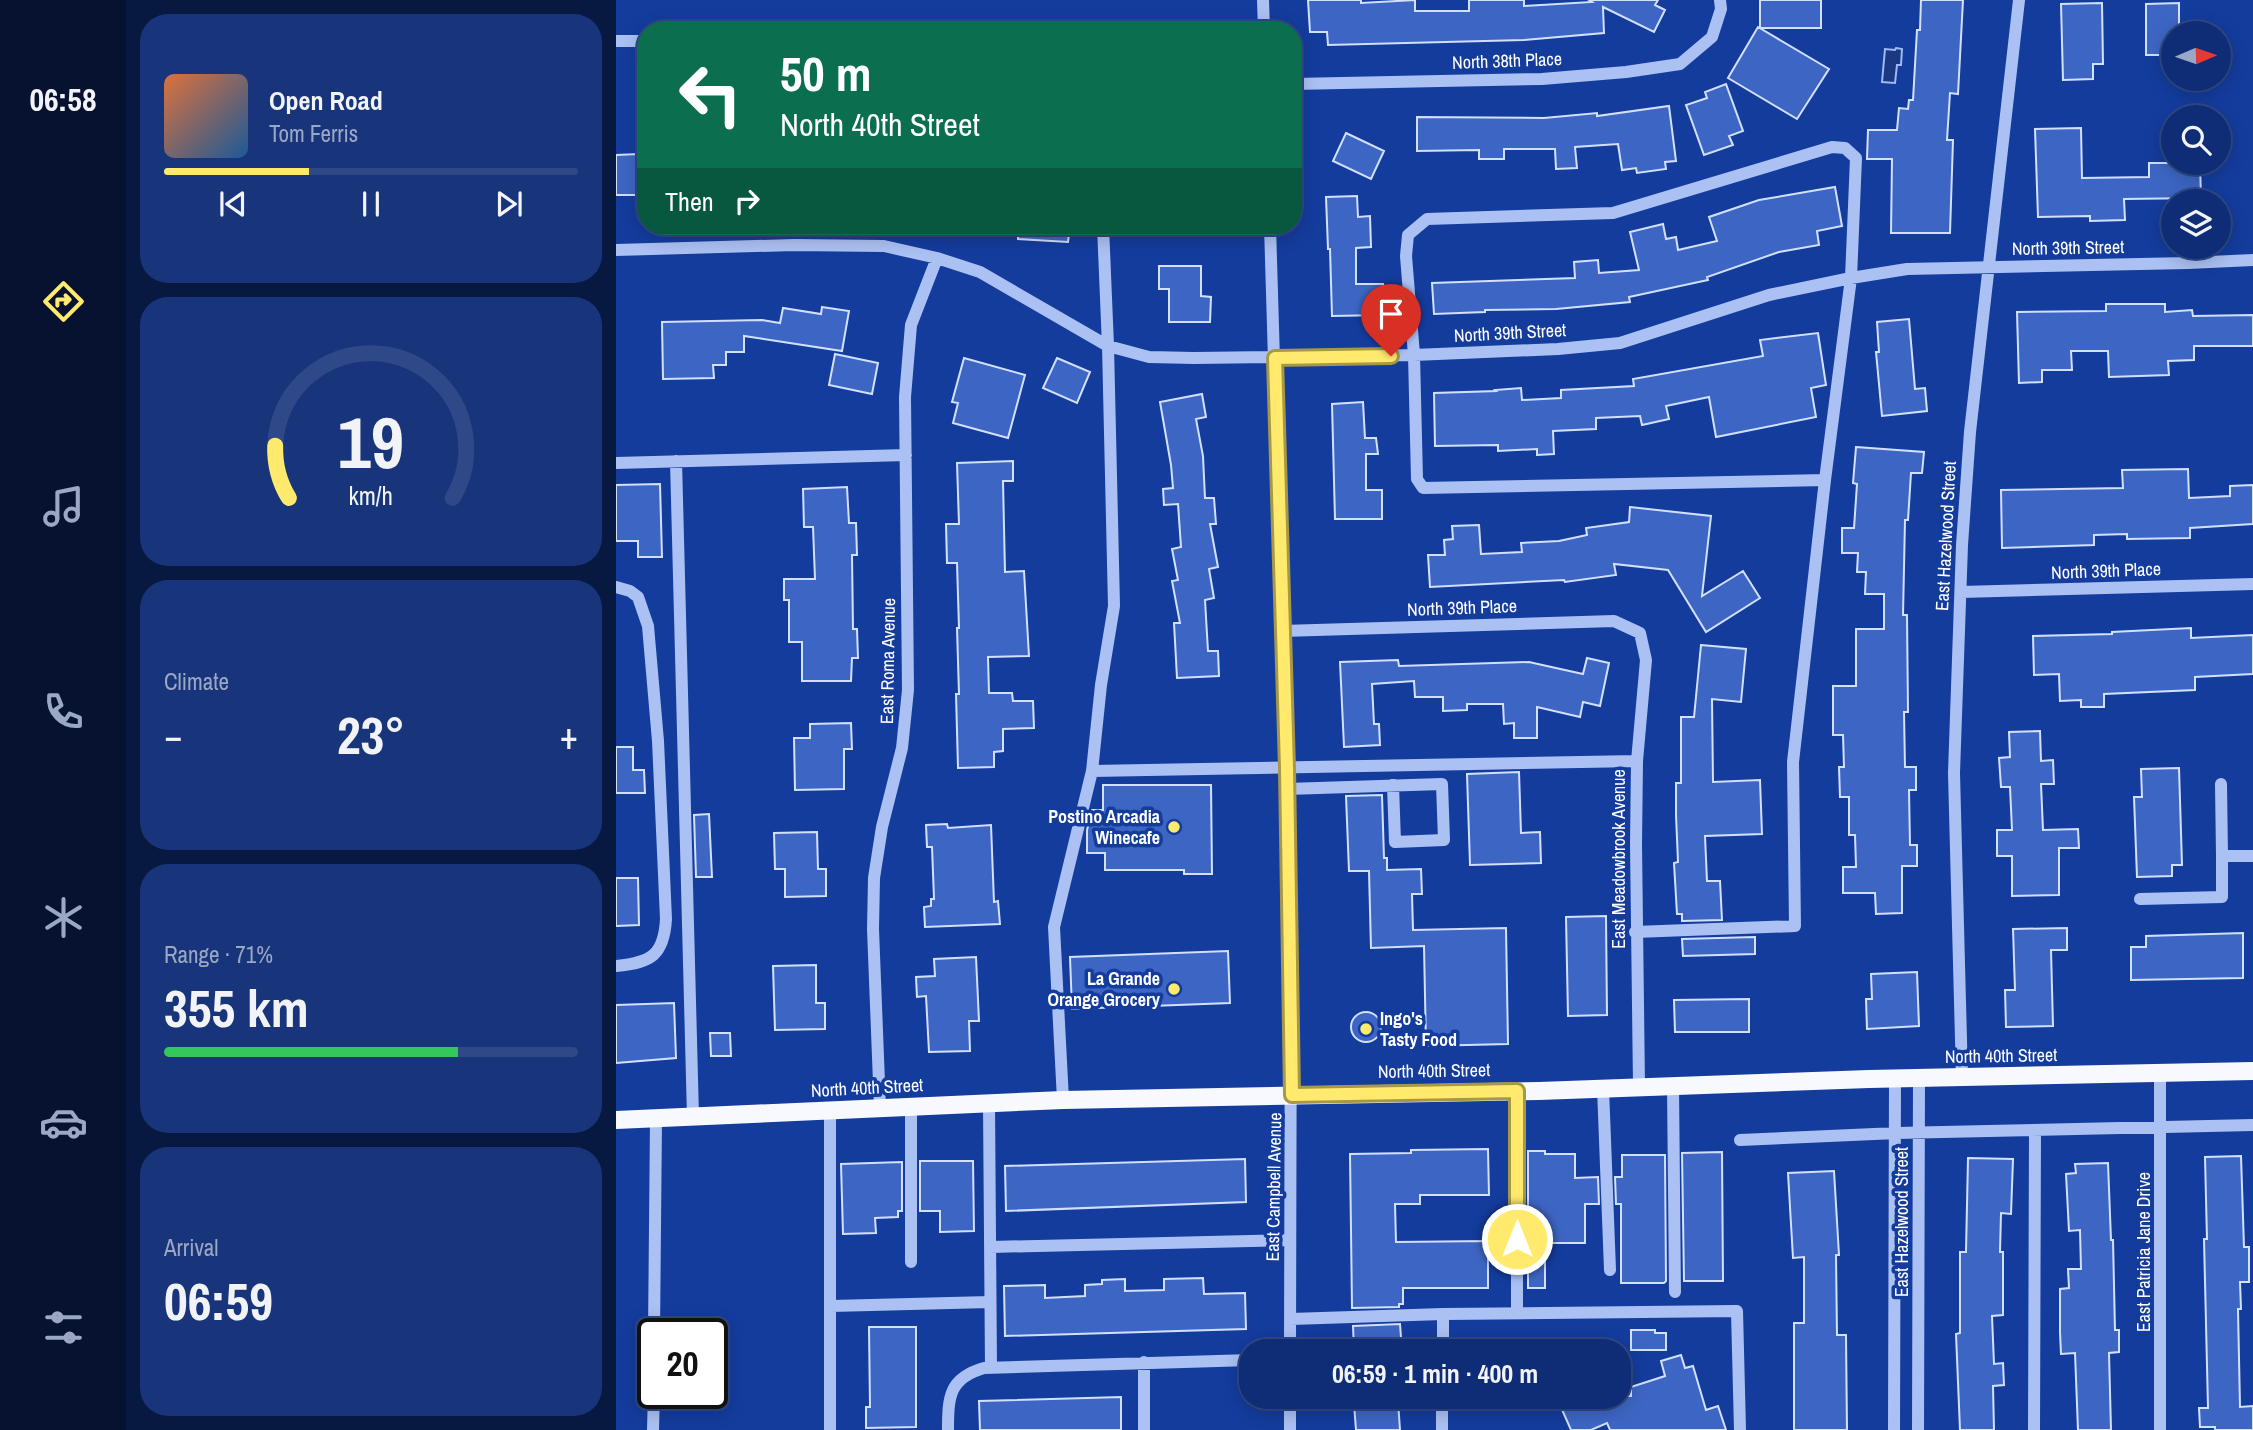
<!DOCTYPE html>
<html lang="en">
<head>
<meta charset="utf-8">
<style>
  :root { --surface:#0f2d76; --page:#18357b; --text:#f1f3f6; --muted:#9ba8c5; --line:#2f4988; --accent:#ffea6d }
  body { margin:0; font-family:"Archivo Narrow",sans-serif; background:var(--page); color:var(--text); height:100vh; display:flex; flex-direction:column; font-size:26px; white-space:nowrap }
  * { box-sizing:border-box; margin:0 }
  p { font-size:23px; color:var(--muted) }
  .icon { flex:none; width:38px; height:38px; fill:none; stroke:currentColor; stroke-width:2; stroke-linecap:round; stroke-linejoin:round }
  .map { position:relative; flex:1; overflow:hidden }
  .details { display:flex; flex-direction:column; gap:14px; padding:14px; background:#081941; width:490px }
  .details>* { flex:none }
  .guide { position:absolute; left:21px; top:21px; width:665px; height:214px; border-radius:28px; box-shadow:0 4px 18px #0003,0 0 0 2px var(--line); background:#0b6e4f; color:#fff; overflow:hidden }
  .needle { width:46px; rotate:88deg }
  .controls { position:absolute; left:1545px; top:21px; display:grid; gap:14px }
  .controls a { display:grid; place-items:center; width:70px; height:70px; border-radius:50%; background:var(--surface); box-shadow:0 4px 18px #0003,0 0 0 2px var(--line); font-size:35px }
  .speed { position:absolute; left:21px; top:1318px; display:flex; gap:14px; font-size:35px; font-weight:700; text-align:center }
  .speed>* { display:grid; place-content:center; width:91px; height:91px; border-radius:50%; background:var(--surface); box-shadow:0 4px 18px #0003,0 0 0 2px var(--line); line-height:1 }
  .speed .limit { border:4px solid #111; border-radius:10px; background:#fff; color:#111 }
  .pin { position:absolute; display:grid; place-items:center; width:60px; height:60px; color:#fff; margin:-72px -30px; border-radius:50% 50% 50% 0; rotate:-45deg; box-shadow:0 0 7px #0007 }
  .pin .icon { rotate:45deg }
  .me { position:absolute; width:77px; margin:-38px; rotate:0deg; stroke-linejoin:round; filter:drop-shadow(0 0 5px #0008) }
  .turn { display:flex; align-items:center; gap:24px; height:147px; padding:0 28px; font-size:32px }
  .turn .icon { width:91px; height:91px; stroke-width:2.5 }
  .turn b { display:block; font-size:49px; line-height:60px }
  .then { display:flex; align-items:center; height:66px; padding:0 28px; background:#0003; gap:14px; font-size:26px }
  .big { font-size:52px; font-weight:700; line-height:1.1 }
  .details .tile { flex:1; display:flex; flex-direction:column; justify-content:center; gap:10px; min-width:0; padding:0 24px; border-radius:28px; background:var(--page) }
  .details .dial { align-items:center; gap:0 }
  .dial svg { height:182px; overflow:visible; fill:none; stroke:var(--line); stroke-width:7; stroke-linecap:round; text-anchor:middle }
  .dial text { fill:var(--text); stroke:none }
  .song { display:flex; align-items:center; gap:21px }
  .cover { width:84px; height:84px; border-radius:10px; background:linear-gradient(135deg,hsl(20 70% 55%),hsl(210 70% 35%)) }
  .played { height:7px; border-radius:4px; background:linear-gradient(90deg,var(--accent) 35%,var(--line) 35%) }
  .keys { display:flex; justify-content:space-around; direction:ltr }
  .heat { display:flex; justify-content:space-between; align-items:center; font-size:38px; direction:ltr }
  .charge { height:10px; border-radius:5px; background:linear-gradient(90deg,#34c759 71%,var(--line) 0) }
  .trip { position:absolute; left:623px; top:1339px; width:392px; height:70px; border-radius:28px; background:var(--surface); box-shadow:0 4px 18px #0003,0 0 0 2px var(--line); font-weight:700; line-height:70px; text-align:center }
  main { display:flex; flex:1; min-height:0 }
  .tab-bar { display:flex; flex-direction:column; width:126px; justify-content:space-around; align-items:center; background:#06122f; color:var(--muted) }
  .tab-bar .icon { width:49px; height:49px }
  .tab-bar .on { color:var(--accent) }
  .tab-bar b { font-size:32px; color:var(--text) }
  .map>svg:first-child { display:block }
  .water { fill:#1b3983; stroke:#9dbaf6; stroke-width:2 }
  .building { fill:#3d66c4; stroke:#d3e0fd; stroke-width:2 }
  .lines { fill:none; stroke-linecap:round; stroke-linejoin:round }
  .minor { stroke:#abc1f3; stroke-width:12 }
  .major { stroke:#f7f9ff; stroke-width:18 }
  .route-casing { stroke:#a69847; stroke-width:18 }
  .route { stroke:#ffea6d; stroke-width:12 }
  .poi-dot { fill:#ffea6d; stroke:#143c9d; stroke-width:2.5 }
  .labels { text-anchor:middle; stroke-width:7; stroke-linejoin:round; paint-order:stroke }
  .street-label { font-size:18px; fill:#fff; stroke:#143c9d }
  .poi-label { font-size:18px; font-weight:bold; fill:#fff; stroke:#143c9d; text-anchor:end }
</style>
</head>
<body>
<main>
<nav class="tab-bar">
<b>06:58</b>
<svg class="icon on" aria-label="directions" viewBox="0 0 24 24"><path d="M12 3l9 9-9 9-9-9zM9 14v-3h6M13 9l2 2-2 2"/></svg>
<svg class="icon" aria-label="music" viewBox="0 0 24 24"><path d="M9 18V5l10-2v13"/><circle cx="6" cy="18" r="3"/><circle cx="16" cy="16" r="3"/></svg>
<svg class="icon" aria-label="phone" viewBox="0 0 24 24"><path d="M5 4h4l2 5-3 2q2 4 5 5l2-3 5 2v4C11 20 4 13 5 4z"/></svg>
<svg class="icon" aria-label="climate" viewBox="0 0 24 24"><path d="M12 3v18M4 7l16 10M4 17L20 7"/></svg>
<svg class="icon" aria-label="car" viewBox="0 0 24 24"><path d="M5 17H2v-5l4-1 3-4h7l3 4 3 1v5h-3M9 17h6M6 11h13"/><circle cx="7" cy="17" r="2"/><circle cx="17" cy="17" r="2"/></svg>
<svg class="icon" aria-label="filters" viewBox="0 0 24 24"><path d="M4 7h16M4 17h16"/><circle cx="9" cy="7" r="2"/><circle cx="15" cy="17" r="2"/></svg>
</nav>
<section class="details">
<div class="tile">
<div class="song"><i class="cover"></i><div><b>Open Road</b><p>Tom Ferris</p></div></div>
<div class="played"></div>
<div class="keys"><svg class="icon" aria-label="previous" viewBox="0 0 24 24"><path d="M18 5L8 12l10 7zM5 5v14"/></svg><svg class="icon" aria-label="pause" viewBox="0 0 24 24"><path d="M8 5v14M16 5v14"/></svg><svg class="icon" aria-label="next" viewBox="0 0 24 24"><path d="M6 5l10 7-10 7zM19 5v14"/></svg></div>
</div>
<div class="tile dial"><svg viewBox="0 0 100 80">
<path d="M14 69A42 42 0 1 1 86 69"/>
<path d="M14 69A42 42 0 0 1 8 46" stroke="#ffea6d"/>
<text x="50" y="56" font-size="32" font-weight="700">19</text>
<text x="50" y="72" font-size="11">km/h</text>
</svg></div>
<div class="tile"><p>Climate</p>
<div class="heat"><a>−</a><b class="big">23°</b><a>+</a></div>
</div>
<div class="tile"><p>Range · 71%</p><b class="big">355 km</b><div class="charge"></div></div>
<div class="tile"><p>Arrival</p><b class="big">06:59</b></div>
</section>
<div class="map">
<svg width="1637" height="1430" viewBox="0 0 1637 1430">
  <rect width="100%" height="100%" fill="#143c9d"/>
  <path class="water" d="M1280,48L1286,49L1285,65H1281L1279,83L1266,82L1269,49L1279,50Z"/>
  <path class="building" d="M692,0H745V3L799,0V11H853V0H908V6L976,2L973,0H1042L1039,5L1049,10L1038,32L987,7L988,33L908,40L712,45L711,32H694Z
    M1144,0H1205V28H1144Z
    M1305,0H1347L1342,94L1334,93L1331,140H1337L1334,233H1275L1276,159H1251L1252,130H1281L1283,108L1292,109L1293,100H1297L1301,30H1304Z
    M1486,3L1487,64H1477V79L1447,80L1445,4Z
    M1563,3V33H1558V55H1530V4Z
    M1142,27L1213,69L1181,119L1112,78Z
    M1110,84L1127,131L1113,136L1117,145L1088,155L1070,105L1091,98L1089,92Z
    M1053,106L1060,161L1049,162L1050,169L1021,173L1020,168L1006,170L1002,144L959,147L961,168L940,169L939,149H888V159H863V150L801,151V117L928,118L981,113V116Z
    M1465,128L1466,178L1533,177V163H1584L1585,198L1508,199L1509,220L1474,221V216L1422,217L1419,129Z
    M730,133L768,151L755,179L717,161Z
    M22,154L23,195H0V155Z
    M1219,187L1226,226L1201,231L1203,245L1163,252L1091,277L1092,280L1013,297L1014,302L940,309L869,310V312L818,314L816,283L959,278L958,262L982,260L983,273L1023,270L1014,232L1047,224L1050,239L1060,237L1062,250L1101,241L1093,217L1143,200Z
    M741,196L742,217L754,216L755,247L740,248V284H767V315L716,316L714,249H712L710,197Z
    M403,226H454L452,242L402,239Z
    M543,266H585V296L595,297L594,322H553V289H543Z
    M1490,304H1549V312L1576,310L1577,316L1637,315V346H1578V360L1552,361L1553,375L1493,377L1492,351H1455L1456,370H1426V382L1403,383L1401,312L1490,311Z
    M206,307L233,311L226,351L128,336V352H110V365H97L98,378L47,379L46,322L146,320L164,323L167,308L205,314Z
    M1293,319L1299,389L1309,388L1311,411L1266,416L1260,352H1263L1261,322Z
    M1202,333L1210,385L1195,388L1200,417L1100,437L1093,397L1050,406L1053,419L1026,425L1024,416L980,418V429L937,431L938,454L921,455V449L882,451V445L819,446L818,393L880,391L879,390L905,388L906,400L945,398V390L1018,386L1017,379L1147,356L1144,340Z
    M219,354L262,363L256,394L213,385Z
    M348,358L409,375L392,438L337,423L342,403L336,402Z
    M441,358L474,372L461,403L427,388Z
    M586,394L590,417L580,419L587,456L589,498H598L600,524H594L602,567L593,569L598,598L589,600L592,651H602L603,676L561,678L558,623H564L556,581L562,580L556,549L565,547L562,504L548,505L547,489L557,488L555,465L544,402Z
    M747,402L749,438H760L762,454H750V490H766V519H719L716,404Z
    M1240,447L1308,452L1306,473H1295L1292,520H1289L1287,615H1291L1292,712H1288L1289,767H1300V790H1293L1294,845H1301V866H1286V913L1260,914L1259,893H1227V867H1240L1239,835H1233V797H1224L1223,767H1228L1227,735H1217V686H1240V629H1268V594H1249L1250,572H1241L1242,553H1226V528H1238L1241,484L1237,483Z
    M397,461V481H387L389,572L408,571L413,656L372,657L373,693H396L397,701H417L418,728L387,729V751L378,752V767L342,768L340,694H343L341,628H343L341,563H331L330,524H343L341,463Z
    M1572,469L1573,498L1614,496V486L1637,485V524L1574,528V538L1511,539V534L1478,535V545L1386,548L1385,490L1507,488L1506,470Z
    M44,484L46,557H22V541H0V485Z
    M231,487L233,523H240L241,555H236L237,629H241L242,658H236L235,681H186V642H173V600H168V579H199L197,527H188L187,489Z
    M1014,507L1095,516L1086,596L1127,571L1144,598L1090,632L1052,570L998,564L1000,575L949,582L948,580L814,587L812,555H829L828,540L837,539L836,526L863,525L865,554L906,552L905,543L943,541L971,535L970,528L1013,522Z
    M1575,628V638L1637,635V674L1579,677V690L1488,694V707H1465V700L1444,701L1443,674L1418,675L1417,636L1496,634V632Z
    M1085,645L1130,649L1125,702L1096,699L1097,782L1144,780L1146,834L1089,836L1091,881H1104L1106,920L1066,921V914H1061L1058,863L1062,862L1060,815V783H1065V717H1078Z
    M971,658L993,663L984,706L967,702L964,717L921,707V738H898V723L888,724L887,704H851V710L827,711V697H799L798,681L756,684L758,724H763L764,745L728,747L724,662L782,660L783,666L913,662L967,674Z
    M235,723L236,749H228V789L179,790L178,738H194V724Z
    M1424,731L1425,761L1437,760L1438,784H1425L1427,830L1462,829L1463,848H1443V895L1396,896V856H1381V830H1396L1394,787H1385L1383,758L1394,757L1393,732Z
    M0,747H17V770H28L29,793H0Z
    M1563,768L1566,865H1556V876L1521,877L1518,797H1526L1525,769Z
    M903,772L905,833L924,832L925,863L854,865L851,774Z
    M487,785H595L596,874H568V870H489V853H471V830L476,810H487Z
    M766,795L768,858H771V870L805,869L806,894H796L797,930L890,928L892,1044L810,1046L808,946L755,948L753,871H733L730,796Z
    M93,814L96,877H80L78,815Z
    M331,824L332,828L375,825L378,902L382,901L384,924L309,927L308,907L315,906V899H318L316,847H311L310,825Z
    M201,832L202,869H210V896L169,897V869H159L158,833Z
    M0,878H22L23,925L0,926Z
    M990,916L991,1015L952,1016L950,917Z
    M1451,928V950H1435L1437,1026L1390,1027L1389,990H1399L1397,929Z
    M1627,933V978L1515,980V947H1530V936Z
    M1139,937V954L1067,956L1066,939Z
    M612,951L614,1003L456,1009L454,957Z
    M360,957L363,1021H353L354,1051L313,1052L310,996L301,997L300,977L319,976L318,959Z
    M200,965V1003H209V1029L159,1030L157,966Z
    M1301,972L1303,1026L1251,1029L1250,999H1256L1255,974Z
    M1133,999V1032H1059L1058,1000Z
    M58,1003L60,1058L0,1063V1005Z
    M735 1027a15 15 0 1 1 30 0a15 15 0 1 1-30 0Z
    M94,1033H114L115,1056H95Z
    M872,1149L873,1195H804V1204H779L780,1242L872,1241V1288H787V1304H783V1307L736,1308L734,1154L795,1153V1150Z
    M912,1151H929V1154H959V1178L982,1177L983,1204H969V1243H929V1288H912Z
    M1106,1152L1107,1281H1068L1066,1153Z
    M1006,1155H1049L1050,1281L1048,1283H1005V1204H1000L999,1177H1006Z
    M1625,1156L1628,1247H1633V1282H1624L1625,1309H1622L1624,1407L1637,1406V1430H1599V1427H1584L1583,1408H1592L1588,1239H1591L1589,1157Z
    M1352,1158L1397,1159L1395,1214L1385,1213L1384,1252H1387V1315L1376,1316L1378,1364L1387,1363L1388,1385L1377,1386L1378,1430H1344L1340,1334L1344,1333V1252H1350Z
    M629,1159L630,1202L390,1211L389,1166Z
    M304,1161H357L358,1231L324,1232V1211H304Z
    M286,1162V1211H282V1217L259,1218L260,1233L227,1234L225,1164Z
    M1492,1163L1495,1240H1497L1499,1330H1503V1352L1493,1353L1495,1430H1462L1459,1353L1445,1354L1444,1332V1289L1453,1288L1452,1269H1465L1464,1230L1453,1231L1450,1174L1460,1173L1459,1164Z
    M1218,1171L1223,1255H1220L1221,1335H1230L1231,1430H1178V1323H1188V1257L1177,1258L1172,1173Z
    M587,1278L588,1294L629,1293L630,1329L389,1336L388,1286L429,1285V1298L469,1296V1285L486,1284V1280L509,1279V1291L548,1290V1279Z
    M784,1324L786,1351H738L737,1326Z
    M253,1327H300V1427L250,1428V1407H254Z
    M1015,1330H1039V1333H1050V1350H1015Z
    M1065,1355L1069,1368L1077,1366L1090,1410L1102,1406L1110,1430H994L991,1423L975,1430H955L940,1396H1015V1387L1049,1376L1045,1361Z
    M505,1397V1430H364L363,1401Z
    M782,1401L784,1430H740L738,1404Z"/>
  <g class="lines">
    <path class="minor" d="M647,0L648,30
      M391,30H462
      M0,41H30
      M677,84L926,79L1010,72L1064,64L1096,37L1105,9L1104,0
      M654,226L675,931L674,1351
      M0,250L178,245L268,246L321,258L364,272L492,346L533,357L578,358L798,355L942,349L1004,343L1153,295L1235,278L1291,269L1572,263L1637,260
      M60,461L77,1117
      M0,463L290,455
      M0,587L14,591L22,597L32,626L42,741L50,919C48,955 35,963 0,966
      M1345,592L1637,584
      M666,631L998,621L1024,633L1030,660L1021,761L1020,844L1023,1086
      M476,771L1021,761
      M1605,784L1606,856H1637
      M671,789L826,784L828,840L779,842L777,785
      M1524,899L1606,897V856
      M1019,932L1179,926L1177,762L1209,480L1235,278L1240,158L1229,148L1216,147L997,213L811,219L792,235L790,256L798,355L801,479L807,488L1209,480
      M1346,1078L1338,773L1346,545L1354,432L1403,0
      M1057,1085L1059,1292
      M987,1088L994,1270
      M901,1091V1313
      M447,1100L438,927L476,771L485,685L498,606L492,346L487,226
      M373,1103L375,1368
      M295,1107V1262
      M264,1108L257,929L258,878L266,827L286,748L292,690L289,397L295,325L321,258
      M1124,1140L1281,1133L1637,1125
      M375,1247L674,1240
      M215,1306L374,1302
      M675,1319L827,1314L1121,1311L1124,1430
      M38,1334L40,1119
      M827,1351V1314
      M528,1362V1430
      M37,1430L38,1393
      M214,1430V1110
      M332,1430C332,1397 333,1378 368,1368L635,1360
      M674,1430V1396
      M826,1430V1396
      M1278,1430L1279,1079
      M1302,1430L1303,1078
      M1418,1430L1419,1130
      M1544,1430V1074"/>
    <path class="major" d="M0,1120L447,1100L923,1091L1253,1079L1637,1071"/>
  </g>
  <g class="lines">
    <g class="route-casing">
      <path id="route" d="M775,356L659,358L671,768L676,1095L901,1091V1239"/>
    </g>
    <use href="#route" class="route"/>
  </g>
  <g class="poi-dot">
    <circle cx="558" cy="827" r="7"/>
    <circle cx="558" cy="989" r="7"/>
    <circle cx="750" cy="1029" r="7"/>
  </g>
  <g class="labels">
    <g class="street-label">
      <text transform="translate(891 61) rotate(-2)" y="6">North 38th Place</text>
      <text transform="translate(1452 248) rotate(-1)" y="6">North 39th Street</text>
      <text transform="translate(894 333) rotate(-3)" y="6">North 39th Street</text>
      <text transform="translate(1330 536) rotate(-87)" y="6">East Hazelwood Street</text>
      <text transform="translate(1490 571) rotate(-2)" y="6">North 39th Place</text>
      <text transform="translate(846 608) rotate(-2)" y="6">North 39th Place</text>
      <text transform="translate(272 661) rotate(-89)" y="6">East Roma Avenue</text>
      <text transform="translate(1003 859) rotate(-90)" y="6">East Meadowbrook Avenue</text>
      <text transform="translate(1385 1056) rotate(-1)" y="6">North 40th Street</text>
      <text transform="translate(818 1071) rotate(-1)" y="6">North 40th Street</text>
      <text transform="translate(251 1088) rotate(-3)" y="6">North 40th Street</text>
      <text transform="translate(658 1187) rotate(-89)" y="6">East Campbell Avenue</text>
      <text transform="translate(1286 1222) rotate(-90)" y="6">East Hazelwood Street</text>
      <text transform="translate(1528 1252) rotate(-90)" y="6">East Patricia Jane Drive</text>
    </g>
    <g class="poi-label">
      <text x="544" y="823">Postino Arcadia<tspan x="544" dy="21">Winecafe</tspan></text>
      <text x="544" y="985">La Grande<tspan x="544" dy="21">Orange Grocery</tspan></text>
      <text x="764" y="1025" text-anchor="start">Ingo's<tspan x="764" dy="21">Tasty Food</tspan></text>
    </g>
  </g>
</svg>
<div class="controls">
<a><svg class="needle" viewBox="-14 -14 28 28"><path d="M0-13l5 13h-10z" fill="#e53935"/><path d="M0 13l5-13h-10z" fill="#9ba8c5"/></svg></a>
<a><svg class="icon" aria-label="search" viewBox="0 0 24 24"><circle cx="10" cy="10" r="6"/><path d="M15 15l6 6"/></svg></a>
<a><svg class="icon" aria-label="layers" viewBox="0 0 24 24"><path d="M12 4l9 5-9 5-9-5zM3 14l9 5 9-5"/></svg></a>
</div>
<div class="speed"><div class="limit">20</div></div>
<div class="pin" style="left:775px;top:356px;background:#d93025"><svg class="icon" aria-label="arrive" viewBox="0 0 24 24"><path d="M6 21V4h12l-3 4 3 4H6"/></svg></div>
<svg class="me" style="left:901px;top:1239px" viewBox="-20 -20 40 40"><circle r="17" fill="#ffea6d" stroke="#fff" stroke-width="3"/><path d="M0-11L8 9 0 5-8 9z" fill="#fff"/></svg>
<div class="trip">06:59 · 1 min · 400 m</div>
<div class="guide">
<div class="turn"><svg class="icon" aria-label="left" viewBox="0 0 24 24"><path d="M17 20v-9H6M10 6l-5 5 5 5"/></svg><div><b>50 m</b>North 40th Street</div></div>
<div class="then">Then<svg class="icon" aria-label="right" viewBox="0 0 24 24"><path d="M7 20v-9h11M14 6l5 5-5 5"/></svg></div>
</div>
</div>
</main>
</body>
</html>
